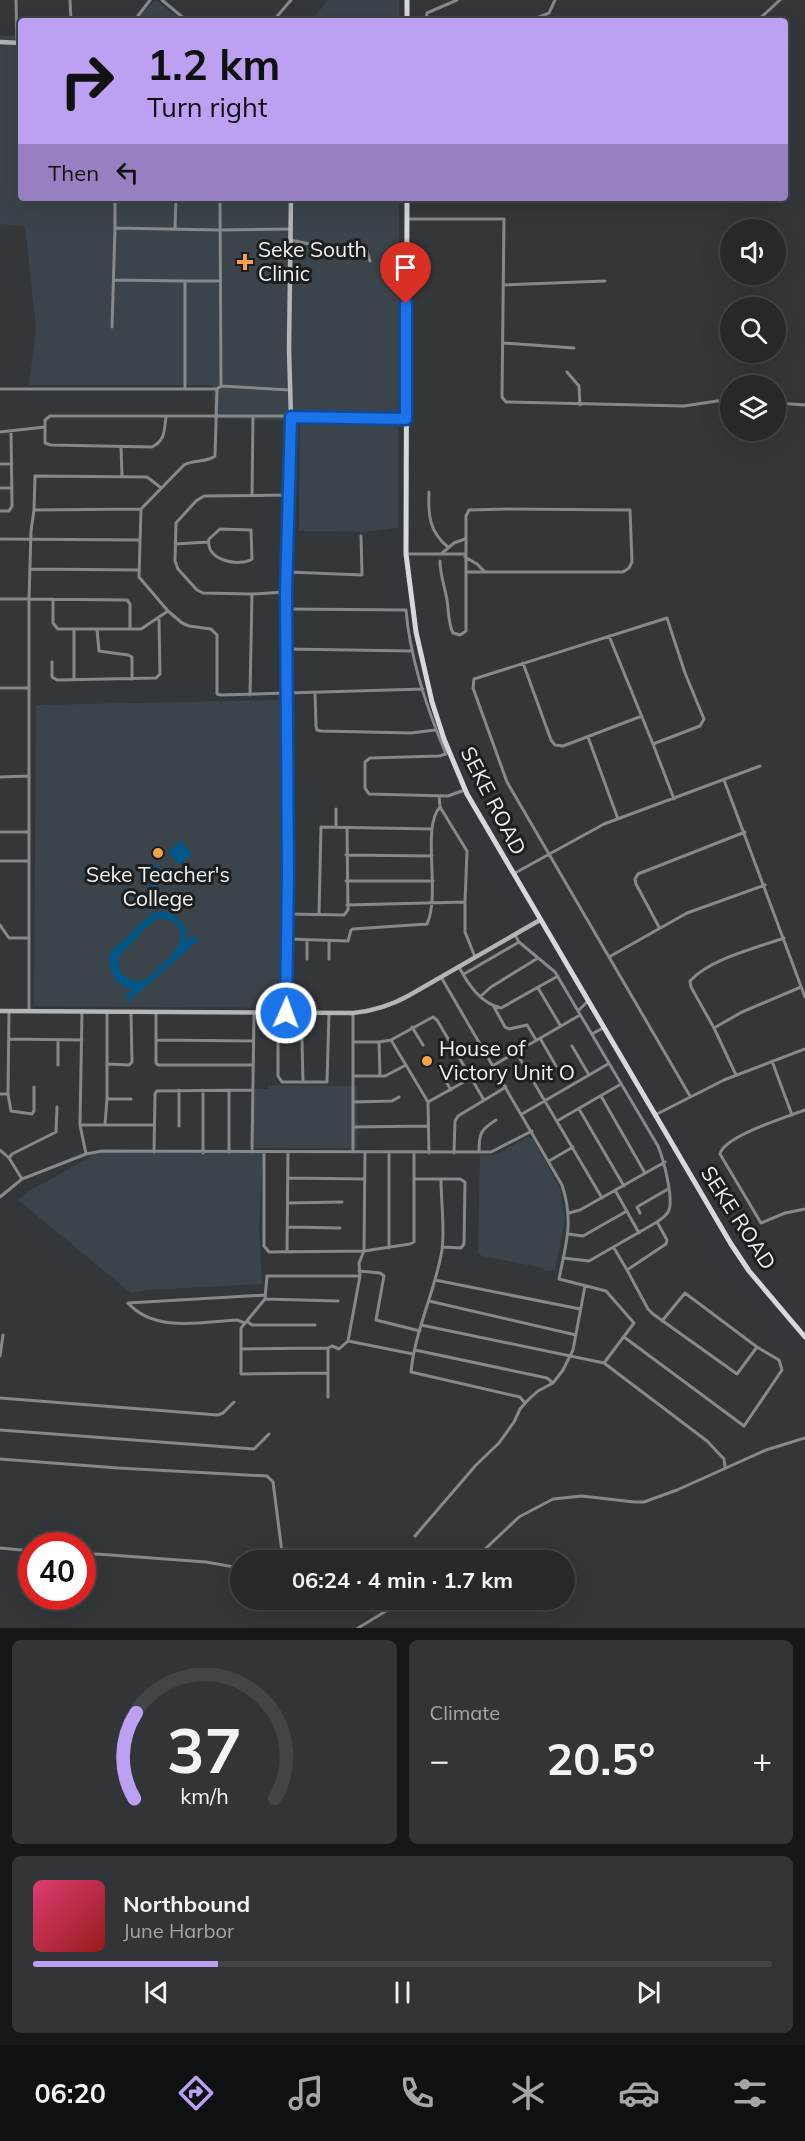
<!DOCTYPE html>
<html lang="en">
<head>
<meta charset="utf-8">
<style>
  :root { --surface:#26292c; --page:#323538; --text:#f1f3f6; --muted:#a4a6a9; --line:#424548; --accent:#bca0f2 }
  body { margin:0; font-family:Mulish,sans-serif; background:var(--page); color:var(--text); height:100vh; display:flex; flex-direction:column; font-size:22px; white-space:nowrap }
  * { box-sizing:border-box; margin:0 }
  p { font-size:20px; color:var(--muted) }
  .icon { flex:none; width:33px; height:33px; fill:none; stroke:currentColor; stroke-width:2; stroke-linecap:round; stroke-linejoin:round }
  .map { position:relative; height:1628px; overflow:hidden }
  .panel { display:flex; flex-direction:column; gap:12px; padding:12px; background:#151718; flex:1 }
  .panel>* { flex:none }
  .top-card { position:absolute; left:18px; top:18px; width:770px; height:183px; border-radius:6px; box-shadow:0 6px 24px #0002,0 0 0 2px var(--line); background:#bca0f2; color:#111; overflow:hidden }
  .fabs { position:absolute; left:720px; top:219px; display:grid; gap:12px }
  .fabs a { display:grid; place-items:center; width:66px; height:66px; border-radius:50%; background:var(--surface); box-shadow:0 6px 24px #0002,0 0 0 2px var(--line); font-size:30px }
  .speed { position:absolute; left:18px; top:1532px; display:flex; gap:12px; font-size:30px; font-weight:700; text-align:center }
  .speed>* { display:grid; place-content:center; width:78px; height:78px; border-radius:50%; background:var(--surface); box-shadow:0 6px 24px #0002,0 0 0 2px var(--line); line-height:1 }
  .speed .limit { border:9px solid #d22; background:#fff; color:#111 }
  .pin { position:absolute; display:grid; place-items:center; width:51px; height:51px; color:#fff; margin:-62px -26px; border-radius:50% 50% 50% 0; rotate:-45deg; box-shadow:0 0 6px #0007 }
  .pin .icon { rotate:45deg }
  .me { position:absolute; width:66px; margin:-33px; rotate:2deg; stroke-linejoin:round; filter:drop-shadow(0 0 4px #0008) }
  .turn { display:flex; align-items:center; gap:21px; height:126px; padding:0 30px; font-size:27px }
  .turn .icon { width:78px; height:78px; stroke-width:2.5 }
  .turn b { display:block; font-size:42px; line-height:51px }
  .then { display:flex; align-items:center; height:57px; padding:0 30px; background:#0003; gap:12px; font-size:22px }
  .big { font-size:45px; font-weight:700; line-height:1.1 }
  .panel .widget { flex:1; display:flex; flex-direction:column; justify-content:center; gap:9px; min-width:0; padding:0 21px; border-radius:9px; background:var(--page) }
  .panel .dial { align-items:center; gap:0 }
  .dial svg { height:156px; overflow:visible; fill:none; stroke:var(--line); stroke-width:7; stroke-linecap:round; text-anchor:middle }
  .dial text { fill:var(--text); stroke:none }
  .song { display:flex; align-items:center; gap:18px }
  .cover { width:72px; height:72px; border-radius:9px; background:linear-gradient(135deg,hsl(340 70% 55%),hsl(0 70% 35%)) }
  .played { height:6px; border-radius:3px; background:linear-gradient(90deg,var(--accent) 25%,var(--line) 25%) }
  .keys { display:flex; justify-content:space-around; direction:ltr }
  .heat { display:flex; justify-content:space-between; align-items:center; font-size:33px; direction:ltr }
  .panel .tiles { flex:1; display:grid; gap:12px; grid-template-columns:1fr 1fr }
  .widget:last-child { grid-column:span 2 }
  .trip { position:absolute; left:230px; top:1550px; width:345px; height:60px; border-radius:30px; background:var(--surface); box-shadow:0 6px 24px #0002,0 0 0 2px var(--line); font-weight:700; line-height:60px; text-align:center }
  .tabs { display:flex; height:96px; justify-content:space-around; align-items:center; background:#0f1012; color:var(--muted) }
  .tabs .icon { width:42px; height:42px }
  .tabs .active { color:var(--accent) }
  .tabs b { font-size:27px; color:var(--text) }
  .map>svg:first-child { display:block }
  .built { fill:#3b444a }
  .green { fill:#015787; fill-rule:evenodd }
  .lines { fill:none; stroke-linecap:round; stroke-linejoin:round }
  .street { stroke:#86888a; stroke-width:3 }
  .secondary { stroke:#b3b6b9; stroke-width:4.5 }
  .primary { stroke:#d5d9dd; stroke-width:5 }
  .route-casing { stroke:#114b97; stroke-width:15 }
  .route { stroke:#1a73e8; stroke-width:10 }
  .poi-dot { fill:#f7a149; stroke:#1c1e1f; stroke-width:2 }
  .labels { text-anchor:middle; stroke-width:6; stroke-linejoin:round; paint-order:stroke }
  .poi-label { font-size:21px; fill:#eff1f3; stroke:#1c1e1f; text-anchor:start }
  .street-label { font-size:21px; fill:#eff1f3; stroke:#1c1e1f }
</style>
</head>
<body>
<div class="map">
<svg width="805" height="1628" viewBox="0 0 805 1628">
  <rect width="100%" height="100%" fill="#33373a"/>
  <path class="built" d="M156,0L182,21H132Z
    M328,0H399V21H311Z
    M21,35V198H399L398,528L363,532L299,531L300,421L214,418L213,385H29L36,328L25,226L0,224V36Z
    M278,700L283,701L280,1004L277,1008L34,1006L36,705Z
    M268,1085L357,1086V1148H254V1089H268Z
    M529,1136L534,1141L560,1188L565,1220L555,1270L545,1271L543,1268L482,1256L478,1253L480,1155H496Z
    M263,1151L259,1227L262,1284L147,1290L131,1293L18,1200L26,1193L99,1152Z"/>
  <path class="green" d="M181,841L192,854L179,865L168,852Z
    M155,863L167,876L154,888L142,875Z
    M163,911C178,915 188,925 187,942L194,936L199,940L129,1001L125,995L133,989C115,986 107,970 110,953L152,913ZM155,919C163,918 172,919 177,925C193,944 156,969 144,981C127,981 115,974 119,956Z"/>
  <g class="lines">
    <path class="street" d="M16,0L17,43
      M70,0L71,21
      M162,0L187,21
      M134,21L150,0
      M273,21L291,0
      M426,21L427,13L457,0
      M529,21L549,13L555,0
      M757,21L780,0
      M115,198V228L219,230L291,229
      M220,198L221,386
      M407,219H504L502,397L506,402L684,406L730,399
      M175,228L176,198
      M291,240L332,249L362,247L367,251L370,261
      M114,280L185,281V387
      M185,281H219
      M503,285L605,281
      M112,327L115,228
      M503,343L574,348
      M567,372L579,386L580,405
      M0,389H217L221,386L290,390
      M217,389L215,456C207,463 194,459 184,465L141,509L139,577L168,611L182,623L189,626L211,629L217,635V694L221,695L423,689
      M776,403L805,405
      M166,417C164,430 166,440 152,447L51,445L45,443V420L50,416H321L406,419
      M0,432L45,427
      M121,447L122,475
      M0,464H12
      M0,488H12
      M429,492C428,514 429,532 448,547
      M252,495L253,416
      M141,509L34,510L31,531L29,599L127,600L130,604V629H141L168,611
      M34,510L35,476L147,477L160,487
      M0,511H9L12,506L11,431
      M220,529L251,530L252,559C240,567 205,561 209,539Z
      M0,539L140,540
      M175,544L208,542
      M406,554H464
      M441,554L454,543L465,539
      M465,557L477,564L485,572
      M440,561C440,575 445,587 447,600C449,612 448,623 453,633L460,635L466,631V516L469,510L507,509L630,510L632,562L629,568L623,572H466
      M31,569L139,570
      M288,572L362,575L361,536
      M285,592L252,594L203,593L197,590L178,569L175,561L176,523L196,501L204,496L289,495
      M0,599H29V1011
      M53,599V623L58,629H130
      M287,609L406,610C410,659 427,709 446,754L439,756L370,758L365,762V788L369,794L448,796L462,791
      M97,629L99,651L128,655L132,657V679
      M609,636L653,744
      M287,649L412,651
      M52,662V677L57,680L156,678L160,674L159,619
      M523,663L551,740L555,745L563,746L642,716
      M74,679V630
      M0,688H28
      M315,692L316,726L317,730L321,731L411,733L435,730
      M250,695L252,594
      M588,737L618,819
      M0,777L28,776
      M724,780L805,997
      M674,799L653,744L700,726L704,719L685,673L667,618L474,679L473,688L507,782L690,1096
      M440,807L467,851L465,902
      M336,827V809
      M0,832H28
      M346,855L432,856
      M0,861H28
      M515,873L604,824L760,766
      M346,881H433
      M347,905L465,902V932L475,957
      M288,914L344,915L348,910L347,828
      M319,915L321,827L432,829
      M0,925L9,938H28
      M659,927L636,884L635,879L638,874L745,832
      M515,935L519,942L555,972L658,1146C663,1158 675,1201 668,1212C666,1216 661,1219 657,1222L589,1261L563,1258
      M288,939L348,941L351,930L353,929L427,924C441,894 421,827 440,807L439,796
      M307,940V959
      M609,957L687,913L765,885
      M329,959V941
      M459,967C468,984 480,1003 501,1008L558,976
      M464,974L519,942
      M538,988L560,1025
      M481,996L491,987L538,958
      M494,1007L505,1027L509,1029L527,1025L536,1040
      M9,1011L8,1094L11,1111L32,1114L34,1111V1087
      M82,1011L80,1125H154
      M578,1011L587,1002
      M156,1012V1063L158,1065H253
      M278,1012V1076L282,1082H327L329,1013
      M353,1013V1152
      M412,1027L423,1045
      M714,1028L742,1012L801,987
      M592,1034L603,1028
      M540,1038L556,1066
      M9,1039L82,1040
      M157,1040L253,1041
      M302,1040L303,1082
      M391,1040L428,1102L429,1153
      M353,1042H379L391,1040L433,1017L437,1020L484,1100
      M379,1042L380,1076
      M572,1046L589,1075
      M516,1052L602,1198
      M772,1061L792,1115
      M108,1064L129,1065L132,1062L131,1012
      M58,1065V1040
      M494,1065L580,1015
      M439,1070L451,1090
      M736,1075L714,1028L691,987L690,981C710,959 756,948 784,938
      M354,1076H385L406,1065
      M179,1090V1126
      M203,1090V1153
      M229,1090V1152
      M0,1094H8
      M601,1096L645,1173
      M107,1099H131
      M354,1102L392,1101L399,1097
      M428,1102L471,1078
      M579,1109L624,1186
      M805,1110C787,1117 724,1136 720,1154L761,1223L785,1213L805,1209
      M522,1114L608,1064
      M655,1115L724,1080L805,1049
      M557,1121L621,1084
      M105,1124L107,1099V1012
      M80,1125L86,1154
      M353,1127L428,1126
      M0,1150L9,1158
      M154,1152L155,1094L157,1091L252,1090
      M252,1152L254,1013
      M264,1152V1246L269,1252L364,1251L365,1152
      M479,1152C479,1134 480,1130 496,1120
      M454,1153L455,1121L458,1116L506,1087
      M549,1161L573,1147
      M288,1178L364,1179
      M22,1179L9,1158L12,1154L56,1132L57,1107
      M414,1179H460L465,1182L464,1244L461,1248L442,1247
      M441,1180C441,1202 445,1228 442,1250C435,1292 415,1330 411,1372L520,1397L525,1403
      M615,1190L639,1233
      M0,1197L22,1179L86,1154L102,1151L491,1152L532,1131
      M288,1203L342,1202
      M569,1213L580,1210L665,1162
      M640,1213L637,1207L668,1189
      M288,1227L340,1228
      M568,1234L583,1236L627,1211
      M389,1248V1152
      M614,1248L627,1270L666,1244L667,1240L657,1222
      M287,1252L288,1152
      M627,1270L648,1309L653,1314L737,1374L757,1347
      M359,1271L380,1273L384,1276L376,1320L420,1331
      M435,1280L580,1309
      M265,1299L338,1301
      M429,1301L576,1335
      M128,1303L265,1295
      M128,1303C155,1333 201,1322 237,1320L245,1323
      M248,1322L252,1325H315
      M421,1325L604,1363L634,1323L606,1291L559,1279C566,1244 574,1221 562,1185L441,977
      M624,1337L744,1426L782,1370L779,1360L757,1347L685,1293L662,1321
      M348,1341L413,1354
      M241,1349L328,1348L332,1346L339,1349L348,1341L360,1276
      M415,1350L547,1378L553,1383
      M0,1356L3,1335
      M604,1363L707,1441L724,1459L725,1467
      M328,1373L241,1374V1328L265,1299L267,1276H360L359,1263L364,1251L410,1244L414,1242V1153
      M328,1397V1348
      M0,1398L218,1415L223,1413L234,1402
      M0,1430L254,1449L269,1434
      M0,1459L118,1468L267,1476L273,1482L283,1560
      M415,1536L476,1465L499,1443L514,1422L520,1409L529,1399L538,1391L553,1383L563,1370L573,1350L585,1286
      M0,1548L32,1551
      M82,1555L97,1554L206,1562L240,1568
      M467,1560L482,1552L519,1517L553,1499L582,1496L634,1502H644L677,1490L766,1450L805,1438
      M358,1628L406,1599"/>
    <path class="secondary" d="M0,42L21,43
      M0,1011L353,1013C373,1011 390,1006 408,996L540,920
      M286,1013L288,914L286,592L291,417L289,350L291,198"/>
    <path class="primary" d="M407,0V21
      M407,198L406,554L416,632L432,702L444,739L467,794L731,1244L749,1271L805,1337"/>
  </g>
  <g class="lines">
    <g class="route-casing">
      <path id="route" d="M286,1013L288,873L286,592L291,417L406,419V304"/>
    </g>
    <use href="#route" class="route"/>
  </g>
  <g class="poi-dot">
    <path d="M242 253h6v6h6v6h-6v6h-6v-6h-6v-6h6z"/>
    <circle cx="158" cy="853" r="6"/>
    <circle cx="427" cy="1061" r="6"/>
  </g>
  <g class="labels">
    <g class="poi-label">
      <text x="258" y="257">Seke South<tspan x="258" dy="24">Clinic</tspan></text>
      <text x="158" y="882" text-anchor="middle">Seke Teacher's<tspan x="158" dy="24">College</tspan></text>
      <text x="439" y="1056">House of<tspan x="439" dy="24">Victory Unit O</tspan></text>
    </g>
    <g class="street-label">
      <text transform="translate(493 801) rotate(63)" y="7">SEKE ROAD</text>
      <text transform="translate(738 1218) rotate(57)" y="7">SEKE ROAD</text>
    </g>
  </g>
</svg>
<div class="fabs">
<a><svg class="icon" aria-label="sound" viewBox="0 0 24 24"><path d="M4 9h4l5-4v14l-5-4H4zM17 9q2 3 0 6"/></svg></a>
<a><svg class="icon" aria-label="search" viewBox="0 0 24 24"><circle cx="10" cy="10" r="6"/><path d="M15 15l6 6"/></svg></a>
<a><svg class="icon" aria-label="layers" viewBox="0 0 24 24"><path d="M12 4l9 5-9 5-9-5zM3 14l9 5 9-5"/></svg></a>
</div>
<div class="speed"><div class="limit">40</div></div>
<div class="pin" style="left:406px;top:304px;background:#d93025"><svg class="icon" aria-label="arrive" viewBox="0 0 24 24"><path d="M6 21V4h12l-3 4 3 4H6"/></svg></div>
<svg class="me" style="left:286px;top:1013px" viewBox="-20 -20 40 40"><circle r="17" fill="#1a73e8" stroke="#fff" stroke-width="3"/><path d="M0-11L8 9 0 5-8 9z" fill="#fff"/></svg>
<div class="trip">06:24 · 4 min · 1.7 km</div>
<div class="top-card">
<div class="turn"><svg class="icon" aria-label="right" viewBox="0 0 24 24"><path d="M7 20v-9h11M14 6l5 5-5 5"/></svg><div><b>1.2 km</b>Turn right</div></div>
<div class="then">Then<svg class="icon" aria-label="left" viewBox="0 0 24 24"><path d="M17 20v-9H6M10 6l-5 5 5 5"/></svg></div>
</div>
</div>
<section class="panel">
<div class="tiles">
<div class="widget dial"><svg viewBox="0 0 100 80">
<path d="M14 69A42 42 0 1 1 86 69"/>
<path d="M14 69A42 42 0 0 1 15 25" stroke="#bca0f2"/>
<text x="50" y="56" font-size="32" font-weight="700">37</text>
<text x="50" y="72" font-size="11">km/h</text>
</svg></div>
<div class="widget"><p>Climate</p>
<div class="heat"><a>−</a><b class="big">20.5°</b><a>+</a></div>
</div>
<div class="widget">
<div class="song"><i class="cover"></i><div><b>Northbound</b><p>June Harbor</p></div></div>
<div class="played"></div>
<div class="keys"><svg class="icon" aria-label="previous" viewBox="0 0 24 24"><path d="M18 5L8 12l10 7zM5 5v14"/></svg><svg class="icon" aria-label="pause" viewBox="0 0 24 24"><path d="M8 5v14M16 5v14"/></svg><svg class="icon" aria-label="next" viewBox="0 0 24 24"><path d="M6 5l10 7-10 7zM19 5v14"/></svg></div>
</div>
</div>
</section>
<nav class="tabs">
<b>06:20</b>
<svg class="icon active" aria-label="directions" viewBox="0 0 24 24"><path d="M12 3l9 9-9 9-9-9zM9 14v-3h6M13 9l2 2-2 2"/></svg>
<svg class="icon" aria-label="music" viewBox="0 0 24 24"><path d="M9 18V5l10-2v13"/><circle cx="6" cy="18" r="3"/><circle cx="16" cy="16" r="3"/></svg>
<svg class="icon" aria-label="phone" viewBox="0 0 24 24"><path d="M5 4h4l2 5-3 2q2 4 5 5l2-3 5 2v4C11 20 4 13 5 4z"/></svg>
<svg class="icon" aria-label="climate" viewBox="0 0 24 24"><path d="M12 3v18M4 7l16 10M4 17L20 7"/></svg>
<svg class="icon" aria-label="car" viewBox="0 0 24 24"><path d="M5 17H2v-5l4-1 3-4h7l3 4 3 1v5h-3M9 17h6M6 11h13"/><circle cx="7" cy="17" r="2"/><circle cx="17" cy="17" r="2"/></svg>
<svg class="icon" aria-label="filters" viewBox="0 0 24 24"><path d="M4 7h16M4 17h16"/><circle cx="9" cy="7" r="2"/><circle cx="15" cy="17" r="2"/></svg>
</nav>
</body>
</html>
